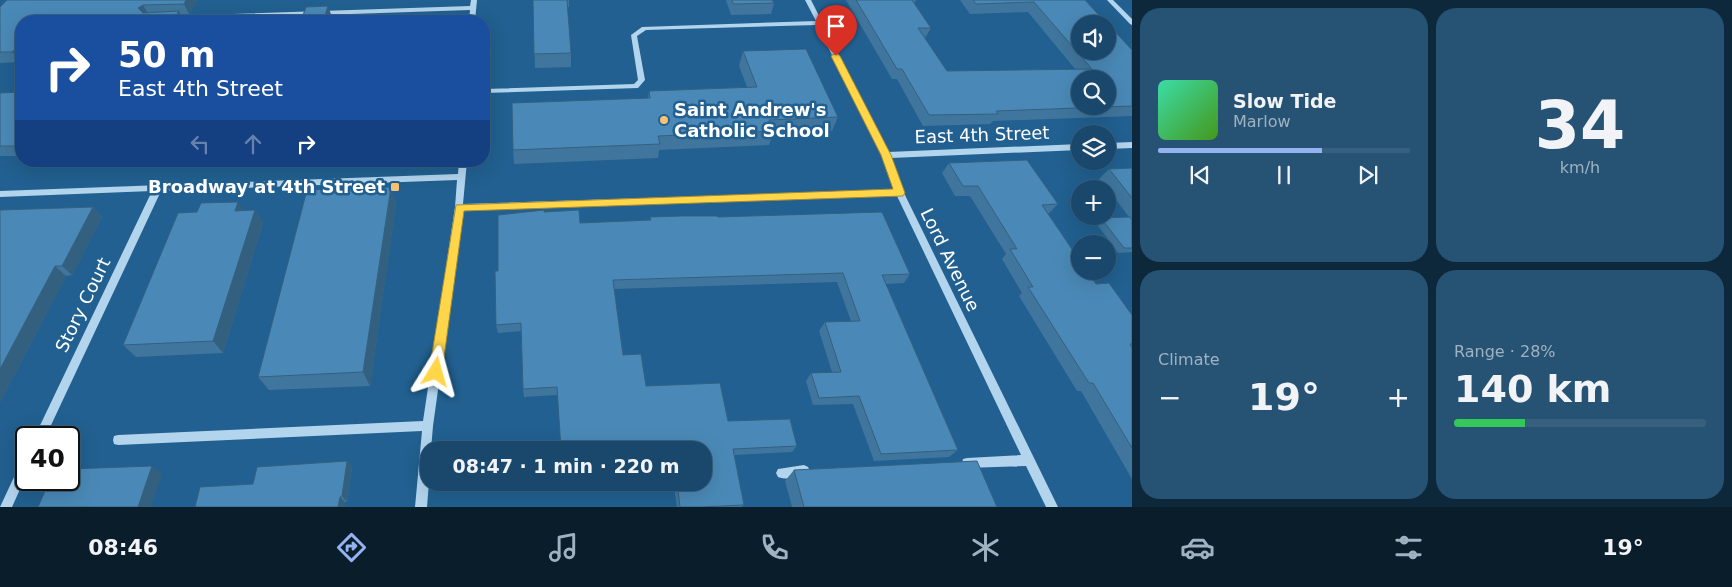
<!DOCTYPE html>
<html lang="en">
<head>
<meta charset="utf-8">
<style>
  :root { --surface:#19486c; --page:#265274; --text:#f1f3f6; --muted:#9fb2c2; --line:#37607f; --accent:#95b2f1 }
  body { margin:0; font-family:"DejaVu Sans",sans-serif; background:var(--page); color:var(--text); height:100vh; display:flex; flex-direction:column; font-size:19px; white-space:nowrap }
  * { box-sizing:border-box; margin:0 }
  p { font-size:16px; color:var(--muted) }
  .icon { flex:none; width:28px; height:28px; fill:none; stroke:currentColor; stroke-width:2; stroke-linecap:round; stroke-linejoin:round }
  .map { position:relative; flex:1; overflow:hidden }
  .drawer { display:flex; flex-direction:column; gap:8px; padding:8px; background:#0e283b; width:600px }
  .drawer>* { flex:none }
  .top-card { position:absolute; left:15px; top:15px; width:475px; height:152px; border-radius:20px; box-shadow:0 5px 20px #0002,0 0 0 1px var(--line); background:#1a4fa0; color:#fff; overflow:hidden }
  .buttons { position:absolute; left:1071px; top:15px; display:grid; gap:10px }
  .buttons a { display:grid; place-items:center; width:45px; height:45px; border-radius:50%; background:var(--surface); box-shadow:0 5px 20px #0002,0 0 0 1px var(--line); font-size:25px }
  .speed { position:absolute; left:15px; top:426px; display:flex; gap:10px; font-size:25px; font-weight:700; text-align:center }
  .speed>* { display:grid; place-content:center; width:65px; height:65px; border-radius:50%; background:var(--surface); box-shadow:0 5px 20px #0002,0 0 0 1px var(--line); line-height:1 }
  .speed .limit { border:2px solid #111; border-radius:8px; background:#fff; color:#111 }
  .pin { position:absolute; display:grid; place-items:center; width:42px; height:42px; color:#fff; margin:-51px -21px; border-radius:50% 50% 50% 0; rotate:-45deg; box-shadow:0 0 5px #0007 }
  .pin .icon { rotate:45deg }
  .me { position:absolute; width:55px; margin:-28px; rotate:8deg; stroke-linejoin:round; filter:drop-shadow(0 0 4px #0008) }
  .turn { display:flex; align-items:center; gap:18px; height:105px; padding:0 20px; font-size:22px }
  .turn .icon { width:65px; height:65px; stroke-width:2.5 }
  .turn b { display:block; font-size:35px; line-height:42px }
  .lanes { display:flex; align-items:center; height:48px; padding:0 20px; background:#0003; justify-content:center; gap:25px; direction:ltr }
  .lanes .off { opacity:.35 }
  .big { font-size:38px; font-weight:700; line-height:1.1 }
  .drawer .card { flex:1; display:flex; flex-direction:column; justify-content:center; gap:8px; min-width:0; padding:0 18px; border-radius:20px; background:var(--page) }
  .drawer .dial { align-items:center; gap:0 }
  .dial b { font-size:65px; line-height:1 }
  .song { display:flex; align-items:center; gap:15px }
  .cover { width:60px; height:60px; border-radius:8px; background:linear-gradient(135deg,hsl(160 70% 55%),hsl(100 70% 35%)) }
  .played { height:5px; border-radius:2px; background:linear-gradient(90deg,var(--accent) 65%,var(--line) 65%) }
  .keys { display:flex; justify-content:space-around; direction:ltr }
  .heat { display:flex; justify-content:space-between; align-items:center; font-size:28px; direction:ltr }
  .charge { height:8px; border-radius:4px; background:linear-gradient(90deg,#34c759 28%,var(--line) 0) }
  .drawer .tiles { flex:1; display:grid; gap:8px; grid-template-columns:repeat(2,1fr) }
  .trip { position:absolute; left:420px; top:441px; width:292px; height:50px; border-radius:20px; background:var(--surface); box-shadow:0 5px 20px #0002,0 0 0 1px var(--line); font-weight:700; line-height:50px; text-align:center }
  .menu { display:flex; height:80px; justify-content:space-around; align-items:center; background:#0a1d2b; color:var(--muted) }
  .menu .icon { width:35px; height:35px }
  .menu .current { color:var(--accent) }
  .menu b { font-size:22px; color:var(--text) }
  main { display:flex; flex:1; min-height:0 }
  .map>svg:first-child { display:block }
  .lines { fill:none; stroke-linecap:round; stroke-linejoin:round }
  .minor { fill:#b2d4ed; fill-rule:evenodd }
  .wall { fill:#40769d }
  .shaded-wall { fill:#346080 }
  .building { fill:#4a89b7; stroke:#346080; fill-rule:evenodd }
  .route { fill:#ffd54a; stroke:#a68a30 }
  .poi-dot { fill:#f9c173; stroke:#216090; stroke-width:2 }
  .labels { text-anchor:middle; stroke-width:5; stroke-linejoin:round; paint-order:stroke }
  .poi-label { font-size:18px; font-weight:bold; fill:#fff; stroke:#216090; text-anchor:start }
  .street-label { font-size:18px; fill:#fff; stroke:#216090 }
</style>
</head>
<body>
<main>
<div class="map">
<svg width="1132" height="507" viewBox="0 0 1132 507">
  <rect width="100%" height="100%" fill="#216090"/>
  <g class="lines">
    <path class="minor" d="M471,0H477L475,21H469L470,10L171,20L168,18L171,16L470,6Z
      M805,0H811L888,152L1080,144V150L891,158L904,193L1058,507H1046L1026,466L967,468L963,467L962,463L963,459L967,458L1021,455L897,196L463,210L433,426L431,450H429V482L427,507H415L422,431L118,445L114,444L113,440L114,436L118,435L423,421L455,207L457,180L161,191L45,438H34L152,191L0,197V191L458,174L459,161H467L463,204L895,190L882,155L817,25L646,30L637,36L645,80L638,88L484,93V89L634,84L638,80L631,35L642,27L816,21Z
      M1107,0H1113L1132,19V25L1130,24Z
      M1132,142V148L1108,149V143Z
      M26,459V476L12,507H0L22,460Z
      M804,465L808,467L810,471L808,475C800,478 786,480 778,477L776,473L778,469Z"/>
  </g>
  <path class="wall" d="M198,0L189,14H180L183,20L218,21H21V62L0,63V7Z
    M533,0H569V7H567L571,53V67L535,68Z
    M726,0H772L774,3L771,14L731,15Z
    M846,0H916L914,4L931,28L925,38L947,71L1075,69L1028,12L970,14L960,0H1085L1132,50V116L993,121L990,124L923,126L897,79H892Z
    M743,51L838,117L832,131L773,134L769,145L659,150L658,158L514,164L513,150L648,98L649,91L747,87L739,66Z
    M21,92V156H0V93Z
    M949,163L1058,204L1048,214L1096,284L1132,315V479L1081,391H1077L1019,296L1022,293L1002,259L1006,254L970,196H955L942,173Z
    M1132,168V252L1118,253L1096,223L1101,218L1129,217L1108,189L1099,179L1109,169Z
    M391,187L396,203L370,386L269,390L258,377Z
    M93,207L102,217L72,275L66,276L0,402V210Z
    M243,210H255L263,223L223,353L136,357L123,345Z
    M544,212L580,223L650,220V217H718L910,274L904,283L886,284L958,450L949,457L874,461L853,404L813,405L806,381L811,373L832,372L819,331L825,322L851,321L837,282L614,289L623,355L646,386L728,421L797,446L792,452L734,455L744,505L742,507H677L673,482H704V450L557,395L524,397L523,389L521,331L498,333L496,325L498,271Z
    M347,461L352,467L347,502H345L344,507H195L253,484Z
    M794,470L997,507H792L785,481Z"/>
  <path class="shaded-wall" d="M186,0H198L189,14L184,4Z
    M143,5L149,15L144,18L138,8Z
    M328,6L332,17L330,21H323Z
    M179,11L184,21L173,20Z
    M21,42V62L12,52Z
    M391,187L396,203L370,386L363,372Z
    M238,202L246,215L235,211Z
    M93,207L102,217L72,275L62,266Z
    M255,210L263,223L223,353L213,341Z
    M55,266L66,276L0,402V369Z
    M347,461L352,467L347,502L342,496Z
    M152,466L162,473L151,507H138Z
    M340,497L345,502L344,507H338Z"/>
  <path class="building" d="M7,0H186L184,4L143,5L138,8L143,13L179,11L173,20L217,19L216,21H21V42L12,52H0V7Z
    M533,0H567L571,53L534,54Z
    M732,0H772L774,3L733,4Z
    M856,0H912L931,28H918L947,71L1092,69L1034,2L976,4L973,0H1085L1107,24H1080V51H1108V24L1132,50V106L996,111L998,114L929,115L902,69H897ZM1080,79H1108V106H1080Z
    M328,6L323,21H290H301L306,7Z
    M806,49L838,117L769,120L774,131L658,136L660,144L513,150L512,103L650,98L649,91L757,87L743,51Z
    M21,92V146H0V93Z
    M1027,160L1058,204L1042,205L1080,261V271H1087L1096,284L1109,283L1132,315V344H1130L1132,348V448L1093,383H1089L1028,287H1033L1010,249H1017L978,186H963L949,163Z
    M1132,168V198L1109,169Z
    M391,187L363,372L258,377L307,190Z
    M238,202L235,211L255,210L213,341L123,345L178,213L197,212L201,203Z
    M93,207L62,266H55L0,369V210Z
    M544,210V212L579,210L580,223L651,220L650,217L682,216H717L718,217L882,212L910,274L882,275L958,450L881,454L859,396L819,398L811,373L841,372L825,322L860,321L843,273L613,280L623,355L641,354L646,386L720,383L728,421L790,419L797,446L733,449L744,505L701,507H680L677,482H704V450H561L557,387L523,389L521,323L496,325L495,271H498V215Z
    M1130,217L1132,220V248H1124L1101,218Z
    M347,461L342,496L340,497L338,507H195L200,487L253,484L257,467Z
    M977,461L997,507H804L794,470Z
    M152,466L138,507H38L50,480H69V469Z"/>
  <path class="route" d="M836,53L840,56L891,155L905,193L903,196L464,211L442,372L440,376L436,378L431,376L429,372L456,205L893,189L881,155L831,56Z"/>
  <g class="poi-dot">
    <circle cx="664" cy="120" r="5"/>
    <rect x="390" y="182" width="10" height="10" rx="2.5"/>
  </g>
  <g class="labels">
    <g class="poi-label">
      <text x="674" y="116">Saint Andrew's<tspan x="674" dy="21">Catholic School</tspan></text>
      <text x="385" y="193" text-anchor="end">Broadway at 4th Street</text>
    </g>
    <g class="street-label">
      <text transform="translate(982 135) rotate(-2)" y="6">East 4th Street</text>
      <text transform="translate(950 260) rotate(64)" y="6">Lord Avenue</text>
      <text transform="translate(83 305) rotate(-64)" y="6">Story Court</text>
    </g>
  </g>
</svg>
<div class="buttons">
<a><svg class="icon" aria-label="sound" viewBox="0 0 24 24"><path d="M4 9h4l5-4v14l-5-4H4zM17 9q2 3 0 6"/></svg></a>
<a><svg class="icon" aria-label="search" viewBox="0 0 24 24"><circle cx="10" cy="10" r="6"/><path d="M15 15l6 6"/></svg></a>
<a><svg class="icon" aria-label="layers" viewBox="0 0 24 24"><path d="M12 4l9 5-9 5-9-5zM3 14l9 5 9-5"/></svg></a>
<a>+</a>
<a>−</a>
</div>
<div class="speed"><div class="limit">40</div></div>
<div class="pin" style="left:836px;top:56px;background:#d93025"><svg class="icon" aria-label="arrive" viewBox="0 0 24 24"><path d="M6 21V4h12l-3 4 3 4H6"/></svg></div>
<svg class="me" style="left:436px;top:372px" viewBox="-20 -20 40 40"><path d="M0-17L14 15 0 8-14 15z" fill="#ffd54a" stroke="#fff" stroke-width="4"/></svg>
<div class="trip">08:47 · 1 min · 220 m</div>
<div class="top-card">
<div class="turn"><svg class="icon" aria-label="right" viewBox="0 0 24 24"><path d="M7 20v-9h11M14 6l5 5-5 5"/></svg><div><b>50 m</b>East 4th Street</div></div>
<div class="lanes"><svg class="icon off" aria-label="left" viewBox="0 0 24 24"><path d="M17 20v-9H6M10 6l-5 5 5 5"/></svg><svg class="icon off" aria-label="ahead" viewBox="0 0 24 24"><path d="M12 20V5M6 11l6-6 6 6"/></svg><svg class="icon" aria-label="right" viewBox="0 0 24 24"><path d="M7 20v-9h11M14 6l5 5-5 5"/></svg></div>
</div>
</div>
<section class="drawer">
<div class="tiles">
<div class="card">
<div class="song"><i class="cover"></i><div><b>Slow Tide</b><p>Marlow</p></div></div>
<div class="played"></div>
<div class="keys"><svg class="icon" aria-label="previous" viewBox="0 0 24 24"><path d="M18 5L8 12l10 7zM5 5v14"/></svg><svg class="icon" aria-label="pause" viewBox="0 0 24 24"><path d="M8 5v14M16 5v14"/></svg><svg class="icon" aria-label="next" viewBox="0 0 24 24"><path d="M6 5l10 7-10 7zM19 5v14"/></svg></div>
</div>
<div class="card dial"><b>34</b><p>km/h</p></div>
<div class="card"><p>Climate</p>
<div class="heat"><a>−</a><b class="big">19°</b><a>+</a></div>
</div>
<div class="card"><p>Range · 28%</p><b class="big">140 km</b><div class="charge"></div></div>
</div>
</section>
</main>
<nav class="menu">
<b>08:46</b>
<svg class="icon current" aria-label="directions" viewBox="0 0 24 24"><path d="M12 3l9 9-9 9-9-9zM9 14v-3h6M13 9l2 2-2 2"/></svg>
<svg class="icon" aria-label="music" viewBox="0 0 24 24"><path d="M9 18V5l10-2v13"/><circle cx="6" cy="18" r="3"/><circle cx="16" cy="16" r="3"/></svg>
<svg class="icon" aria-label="phone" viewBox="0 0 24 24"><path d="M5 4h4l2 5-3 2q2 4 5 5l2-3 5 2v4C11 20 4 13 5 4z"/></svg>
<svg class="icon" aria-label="climate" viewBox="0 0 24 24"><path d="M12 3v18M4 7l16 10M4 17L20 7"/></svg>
<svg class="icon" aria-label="car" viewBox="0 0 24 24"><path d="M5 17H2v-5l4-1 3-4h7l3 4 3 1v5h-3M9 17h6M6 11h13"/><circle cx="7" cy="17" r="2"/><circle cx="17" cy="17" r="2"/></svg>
<svg class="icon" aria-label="filters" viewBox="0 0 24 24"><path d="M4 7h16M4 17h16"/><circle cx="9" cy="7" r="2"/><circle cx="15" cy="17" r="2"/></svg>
<b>19°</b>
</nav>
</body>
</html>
